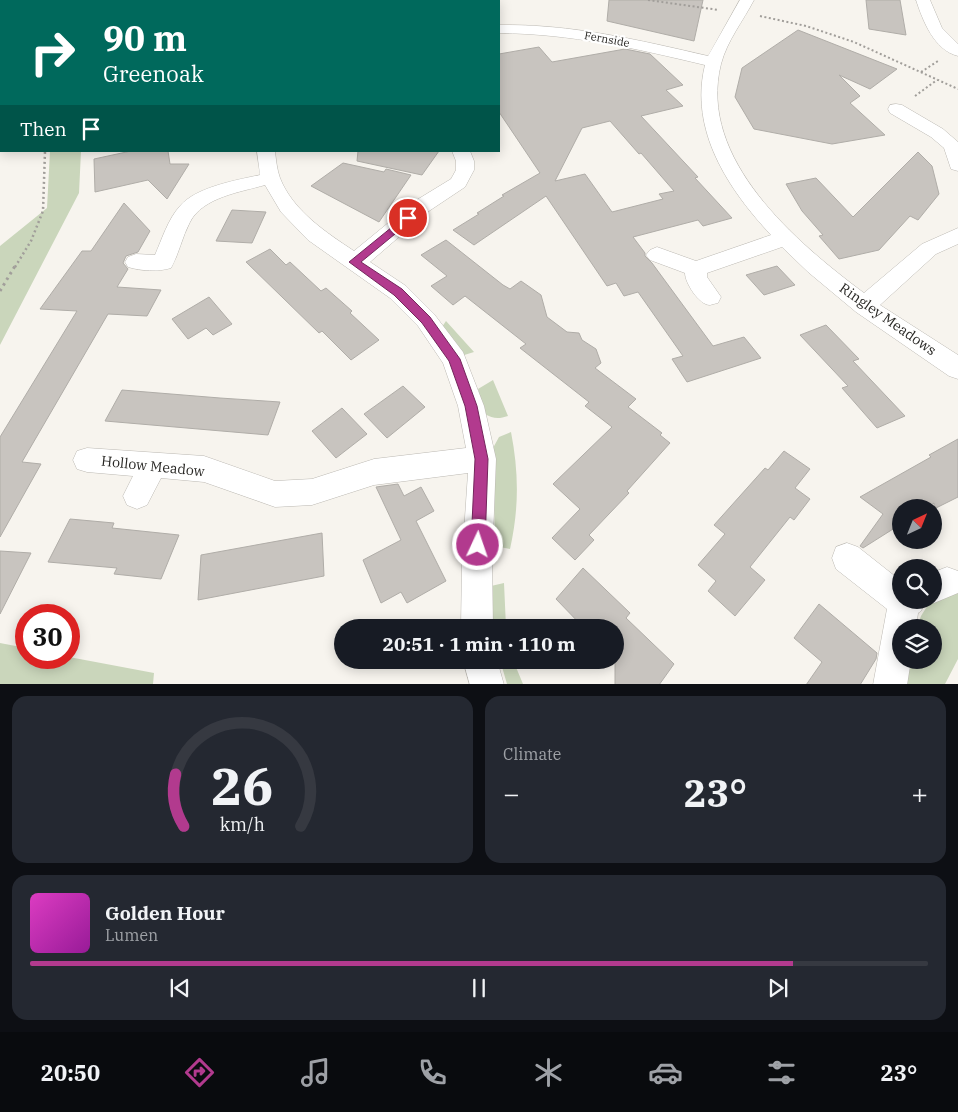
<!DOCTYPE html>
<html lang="en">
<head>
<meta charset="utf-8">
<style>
  :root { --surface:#171b24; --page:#242831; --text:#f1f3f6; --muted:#9ea1a6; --line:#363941; --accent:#b23a8e }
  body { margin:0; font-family:"IBM Plex Serif",serif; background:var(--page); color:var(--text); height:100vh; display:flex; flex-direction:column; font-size:19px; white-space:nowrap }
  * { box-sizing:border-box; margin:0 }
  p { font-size:16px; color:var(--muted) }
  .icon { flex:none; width:28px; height:28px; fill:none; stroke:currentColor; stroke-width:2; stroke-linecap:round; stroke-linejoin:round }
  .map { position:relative; height:684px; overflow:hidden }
  .details { display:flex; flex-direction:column; gap:12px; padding:12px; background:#0d0f14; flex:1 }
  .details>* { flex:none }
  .hud { position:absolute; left:0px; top:0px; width:500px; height:152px; box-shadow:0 2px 12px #0003; background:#00695c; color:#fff; overflow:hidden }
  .needle { width:32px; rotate:43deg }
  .controls { position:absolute; left:892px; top:499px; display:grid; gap:10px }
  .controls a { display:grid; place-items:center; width:50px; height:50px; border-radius:50%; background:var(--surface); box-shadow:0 2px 12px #0003; font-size:25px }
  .speed { position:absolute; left:15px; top:604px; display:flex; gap:10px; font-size:25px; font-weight:700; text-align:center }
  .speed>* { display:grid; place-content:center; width:65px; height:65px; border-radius:50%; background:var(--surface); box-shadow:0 2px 12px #0003; line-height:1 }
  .speed .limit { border:8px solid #d22; background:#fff; color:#111 }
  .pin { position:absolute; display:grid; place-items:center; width:42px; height:42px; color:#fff; margin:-21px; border:2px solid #fff; border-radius:50%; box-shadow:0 1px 5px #0007 }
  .me { position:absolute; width:55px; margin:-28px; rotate:3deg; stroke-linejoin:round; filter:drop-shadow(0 0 4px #0008) }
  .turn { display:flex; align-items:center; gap:18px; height:105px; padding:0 20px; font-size:22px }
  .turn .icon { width:65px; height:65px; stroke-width:2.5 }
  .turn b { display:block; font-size:35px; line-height:42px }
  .then { display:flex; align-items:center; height:48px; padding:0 20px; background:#0003; gap:10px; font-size:19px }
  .big { font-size:38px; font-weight:700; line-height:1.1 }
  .details .card { flex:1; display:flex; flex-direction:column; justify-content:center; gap:8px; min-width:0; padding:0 18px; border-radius:15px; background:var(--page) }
  .details .dial { align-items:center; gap:0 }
  .dial svg { height:130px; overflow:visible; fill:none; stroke:var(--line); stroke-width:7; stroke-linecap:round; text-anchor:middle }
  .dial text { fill:var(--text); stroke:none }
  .song { display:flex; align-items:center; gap:15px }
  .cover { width:60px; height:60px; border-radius:8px; background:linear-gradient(135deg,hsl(310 70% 55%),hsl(300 70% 35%)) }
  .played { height:5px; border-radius:2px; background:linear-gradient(90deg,var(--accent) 85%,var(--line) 85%) }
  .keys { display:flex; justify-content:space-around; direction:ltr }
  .heat { display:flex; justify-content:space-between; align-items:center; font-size:28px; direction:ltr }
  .details .tiles { flex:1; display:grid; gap:12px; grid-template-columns:1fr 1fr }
  .card:last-child { grid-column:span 2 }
  .trip { position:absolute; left:334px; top:619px; width:290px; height:50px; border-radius:25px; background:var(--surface); box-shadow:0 2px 12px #0003; font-weight:700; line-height:50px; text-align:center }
  .menu { display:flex; height:80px; justify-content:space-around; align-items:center; background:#090b0e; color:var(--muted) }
  .menu .icon { width:35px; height:35px }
  .menu .on { color:var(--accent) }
  .menu b { font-size:22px; color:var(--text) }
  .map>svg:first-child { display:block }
  .green { fill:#cad6bb }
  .building { fill:#c8c4bf; stroke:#b0ada8; fill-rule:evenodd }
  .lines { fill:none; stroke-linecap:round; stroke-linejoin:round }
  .minor-casing { stroke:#bcb9b3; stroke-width:1 }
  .path-far2 { stroke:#a19e9a; stroke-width:2; stroke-dasharray:2 2.5; stroke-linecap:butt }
  .path-far1 { stroke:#a19e9a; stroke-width:2.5; stroke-dasharray:2 3; stroke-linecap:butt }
  .path { stroke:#a19e9a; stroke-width:3; stroke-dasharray:2.5 4; stroke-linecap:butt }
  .minor { fill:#fff; fill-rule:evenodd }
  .route { fill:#b23a8e; stroke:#74265c }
  .labels { text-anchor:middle; stroke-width:4.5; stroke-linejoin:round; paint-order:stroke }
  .far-street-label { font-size:11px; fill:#282724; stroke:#fff }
  .street-label { font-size:14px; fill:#282724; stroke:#fff }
</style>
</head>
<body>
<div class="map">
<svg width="958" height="685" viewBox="0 0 958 685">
  <rect width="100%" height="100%" fill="#f7f4ee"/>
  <path class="green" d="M0,0H198L1,1V68Z
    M50,151H81L79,193L0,345V246L47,208Z
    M446,321L474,352L461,356L442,327Z
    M493,380L508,416C499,419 493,419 485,414L478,389Z
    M511,432C519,473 519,509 510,549L495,546L493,448L499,437Z
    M958,581V659L945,684L907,685L909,660H934V628L917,627L921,616L931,600H934L935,595Z
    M504,583L506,627H493L491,586Z
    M0,643L26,648V658L69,657L154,673L153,684H0Z
    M500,660H513L523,684H507Z"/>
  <path class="building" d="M609,0H703L694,41L607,21Z
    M866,0H900L906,35L869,29Z
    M798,30L897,69L870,89L839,75L860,96L850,103L885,135L832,144L754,129L735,97L742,68Z
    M539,47L552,62L625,49L650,54L683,85L666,90L683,106L641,116L698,177L695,178L732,218L703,226L698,220L633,237L645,253V256L652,263L713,346L744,337L761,358L687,382L672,359L683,356L638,292L624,296L616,283L607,286L546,196L474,245L453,230L479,214L477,213L504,196L502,195L540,173L499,112V54ZM610,121L639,154L641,153L674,191L659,194L663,199L612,212L585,174L555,181L582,128Z
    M131,151H168L170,164H189L167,199L148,180L95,192L94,159Z
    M358,151H439L422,175L357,161Z
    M918,152L932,166L939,194L918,220L910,216L879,250L839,259L819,236L823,235L802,211L786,184L816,178L853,217Z
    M343,163L384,172L386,169L411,175L379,222L311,186Z
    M124,203L150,231L138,252L126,256L123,263L128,269L117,287L161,290L147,316L108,314L22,462L41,464L0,537V437L77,311L40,309L82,251H91Z
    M232,210L266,212L252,243L216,241Z
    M446,240L503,285L510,289L521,281L541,295L547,317L567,332L579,333L582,340L596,349L601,363L595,368L636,399L628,407L662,433L660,435L670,443L627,491L629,493L589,535L594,540L575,560L552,538L580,509L553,484L612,427L585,406L589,402L520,348L526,344L465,296L453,305L431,286L447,276L421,255Z
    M270,249L286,265L290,262L321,291L326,288L352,311L350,313L379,340L351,360L322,331L319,333L246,262Z
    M777,266L795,285L764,295L746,275Z
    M209,297L232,324L213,335L206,328L188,339L172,319Z
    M826,325L859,359L853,361L905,416L877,428L842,388L848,386L800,335Z
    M403,386L425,407L387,438L364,414Z
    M122,390L220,398L280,402L268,435L105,421Z
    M342,408L367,434L336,458L312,431Z
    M958,439V497L934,509V503L927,508H901V524L863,548L860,546L883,514L860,497L931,457L929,455Z
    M784,451L810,469L795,488L810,499L794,520L790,517L750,567L765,580L735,616L708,591L716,581L698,565L725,534L714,525L765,468L768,470Z
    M398,484L404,496L421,487L434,511L416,521L446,581L407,603L401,592L381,603L363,560L401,540L376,487Z
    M70,519L114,523L112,528L179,535L161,579L114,574L117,568L48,562Z
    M322,533L324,576L198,600L201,555Z
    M0,551L31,553L0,614Z
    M583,568L630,613L626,618L674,664L659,685H615V628H584L556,599Z
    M819,604L877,653L876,659L860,685H806L822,662L794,638Z"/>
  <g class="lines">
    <g class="minor-casing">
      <path id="minor" d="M342,0H357L358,1H343Z
        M740,0H754C743,21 727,41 721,64C697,159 797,243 864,293L922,244L958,228V244L936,254L880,305L958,355V379L949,376L856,312L808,272L782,247L707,273V277L721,297L718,303C717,303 710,305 710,305C699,305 685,283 685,273L650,260L646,255L650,250L657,247L696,261L771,235C728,189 689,130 705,65C634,48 572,34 499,33V25C571,24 639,40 708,56Z
        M916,0H930L942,28L958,44V56C934,50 923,21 916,0Z
        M896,104L902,105L943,129L958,142V171L951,169L944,148L931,137L890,113L888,109L890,105Z
        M257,151H275C276,160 277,170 280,178C293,211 327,233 354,251L415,201L451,179L456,170V161L452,151H470L474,161V170L465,187L429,211L370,262L406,286L434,314L463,352L484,406L496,459L492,562L493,628H461L462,562L468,473L374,485L312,505L275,507L204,482L161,478L147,505L137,509L127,505L123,496L133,476L87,472L77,469L73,460L77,451L87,448L204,456L275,481L312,479L374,459L466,448L458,406L443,363L418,326L390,298L308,240L281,212L265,185C241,192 203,197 190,222C182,237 179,254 171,268C158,272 141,271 128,267L125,262L128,257L136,254L155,255C162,239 168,219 180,206C196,187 237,180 260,175Z
        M847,543L858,547L901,581V600H934V572L947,567L958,571V593L934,603L926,600L921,611L918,613L916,628H901V660H911L907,685H873L887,609L836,569L832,558L836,547Z
        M463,660H497L504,685H470Z"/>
    </g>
    <path class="path-far2" d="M648,0L719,10
      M760,16L806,26L854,42L958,89
      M921,72L938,61
      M915,96L937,80"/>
    <path class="path-far1" d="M15,267L31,241L43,211L45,151"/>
    <path class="path" d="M0,291L15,266"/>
    <use href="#minor" class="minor"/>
  </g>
  <path class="route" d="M408,214L413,218L412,220L361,262L402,289L430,317L460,359L477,406L488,459L485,545L483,550L478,552L473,550L471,545L475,459L465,406L449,361L422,323L394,295L349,262Z"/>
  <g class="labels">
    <g class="far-street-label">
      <text transform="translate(607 39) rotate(10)" y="4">Fernside</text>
    </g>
    <g class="street-label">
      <text transform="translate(888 319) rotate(35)" y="5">Ringley Meadows</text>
      <text transform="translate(153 466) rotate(6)" y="5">Hollow Meadow</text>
    </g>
  </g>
</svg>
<div class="controls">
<a><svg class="needle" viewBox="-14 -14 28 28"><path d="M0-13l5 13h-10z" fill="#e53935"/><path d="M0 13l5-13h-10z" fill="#9ea1a6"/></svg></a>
<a><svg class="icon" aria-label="search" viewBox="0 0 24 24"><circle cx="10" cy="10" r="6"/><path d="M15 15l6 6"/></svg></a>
<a><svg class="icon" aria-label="layers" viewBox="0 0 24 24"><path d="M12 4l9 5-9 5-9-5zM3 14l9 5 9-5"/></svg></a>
</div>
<div class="speed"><div class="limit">30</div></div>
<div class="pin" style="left:408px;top:218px;background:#d93025"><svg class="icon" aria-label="arrive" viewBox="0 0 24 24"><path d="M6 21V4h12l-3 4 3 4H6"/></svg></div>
<svg class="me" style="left:478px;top:545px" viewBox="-20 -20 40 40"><circle r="17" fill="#b23a8e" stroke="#fff" stroke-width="3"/><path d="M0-11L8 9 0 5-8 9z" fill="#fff"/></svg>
<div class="trip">20:51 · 1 min · 110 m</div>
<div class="hud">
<div class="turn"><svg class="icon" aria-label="right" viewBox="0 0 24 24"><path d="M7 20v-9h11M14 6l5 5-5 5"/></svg><div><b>90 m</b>Greenoak</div></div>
<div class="then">Then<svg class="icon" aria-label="arrive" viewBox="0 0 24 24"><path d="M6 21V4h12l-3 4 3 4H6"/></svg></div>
</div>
</div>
<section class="details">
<div class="tiles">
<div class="card dial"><svg viewBox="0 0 100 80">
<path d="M14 69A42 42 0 1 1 86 69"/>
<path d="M14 69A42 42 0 0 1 9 37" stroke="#b23a8e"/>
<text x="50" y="56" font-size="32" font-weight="700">26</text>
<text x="50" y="72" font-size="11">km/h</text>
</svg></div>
<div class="card"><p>Climate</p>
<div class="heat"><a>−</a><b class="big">23°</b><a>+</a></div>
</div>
<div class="card">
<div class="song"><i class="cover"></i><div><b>Golden Hour</b><p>Lumen</p></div></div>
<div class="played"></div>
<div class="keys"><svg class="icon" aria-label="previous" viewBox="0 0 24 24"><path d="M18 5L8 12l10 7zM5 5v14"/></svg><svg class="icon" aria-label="pause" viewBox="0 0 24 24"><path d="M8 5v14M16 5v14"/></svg><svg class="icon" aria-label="next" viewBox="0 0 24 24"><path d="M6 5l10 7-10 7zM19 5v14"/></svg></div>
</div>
</div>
</section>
<nav class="menu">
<b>20:50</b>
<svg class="icon on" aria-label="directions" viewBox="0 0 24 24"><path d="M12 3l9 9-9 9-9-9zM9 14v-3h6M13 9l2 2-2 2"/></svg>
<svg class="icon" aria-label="music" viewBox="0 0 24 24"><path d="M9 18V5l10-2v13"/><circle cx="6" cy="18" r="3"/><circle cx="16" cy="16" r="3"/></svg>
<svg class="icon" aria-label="phone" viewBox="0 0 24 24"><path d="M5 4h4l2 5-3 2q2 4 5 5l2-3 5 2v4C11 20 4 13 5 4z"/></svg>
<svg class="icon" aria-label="climate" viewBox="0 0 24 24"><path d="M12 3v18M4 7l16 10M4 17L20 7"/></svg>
<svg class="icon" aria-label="car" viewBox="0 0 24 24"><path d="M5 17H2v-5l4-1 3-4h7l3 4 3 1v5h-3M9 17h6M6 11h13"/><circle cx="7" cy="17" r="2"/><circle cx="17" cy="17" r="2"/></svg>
<svg class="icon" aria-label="filters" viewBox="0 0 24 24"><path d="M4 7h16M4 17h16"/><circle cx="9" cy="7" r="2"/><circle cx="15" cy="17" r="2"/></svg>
<b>23°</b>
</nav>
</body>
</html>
